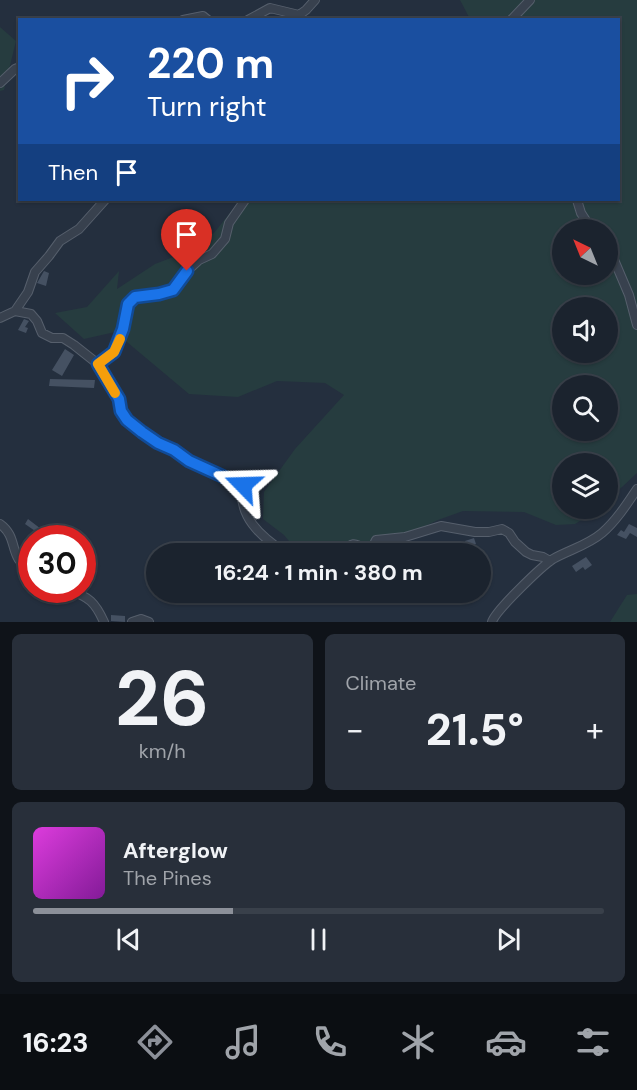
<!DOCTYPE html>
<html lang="en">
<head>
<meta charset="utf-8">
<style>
  :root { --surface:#1b232e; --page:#282f3a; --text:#f1f3f6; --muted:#a0a4aa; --line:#39404a; --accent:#8c9099 }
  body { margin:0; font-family:"DM Sans",sans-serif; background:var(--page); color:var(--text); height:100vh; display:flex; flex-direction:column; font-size:22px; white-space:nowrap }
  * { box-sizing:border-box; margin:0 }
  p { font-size:20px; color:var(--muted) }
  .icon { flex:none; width:33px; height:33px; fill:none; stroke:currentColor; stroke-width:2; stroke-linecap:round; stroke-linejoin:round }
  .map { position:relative; height:622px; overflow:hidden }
  .side { display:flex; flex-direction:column; gap:12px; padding:12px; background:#0f1319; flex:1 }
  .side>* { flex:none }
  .top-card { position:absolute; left:18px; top:18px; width:602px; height:183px; border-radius:0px; box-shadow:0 2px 4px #0004,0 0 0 2px var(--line); background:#1a4fa0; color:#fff; overflow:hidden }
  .needle { width:39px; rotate:317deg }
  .tools { position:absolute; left:552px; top:219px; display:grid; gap:12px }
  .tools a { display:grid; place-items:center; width:66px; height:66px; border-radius:50%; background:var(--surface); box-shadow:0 2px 4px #0004,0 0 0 2px var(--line); font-size:30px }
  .speed { position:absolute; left:18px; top:525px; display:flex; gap:12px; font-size:30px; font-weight:700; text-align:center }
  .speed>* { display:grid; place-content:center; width:78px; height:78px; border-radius:50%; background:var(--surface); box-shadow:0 2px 4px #0004,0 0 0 2px var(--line); line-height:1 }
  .speed .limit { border:9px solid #d22; background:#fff; color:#111 }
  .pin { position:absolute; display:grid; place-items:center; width:51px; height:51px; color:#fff; margin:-62px -26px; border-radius:50% 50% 50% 0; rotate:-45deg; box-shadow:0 0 6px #0007 }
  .pin .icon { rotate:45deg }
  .me { position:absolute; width:66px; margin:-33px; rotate:292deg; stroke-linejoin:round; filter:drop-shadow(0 0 4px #0008) }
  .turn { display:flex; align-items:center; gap:21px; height:126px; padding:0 30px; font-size:27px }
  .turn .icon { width:78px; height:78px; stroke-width:2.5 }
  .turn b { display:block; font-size:42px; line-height:51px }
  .then { display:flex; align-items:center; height:57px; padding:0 30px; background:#0003; gap:12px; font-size:22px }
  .big { font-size:45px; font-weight:700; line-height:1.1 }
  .side .card { flex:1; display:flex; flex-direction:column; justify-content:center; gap:9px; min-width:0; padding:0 21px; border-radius:9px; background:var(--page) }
  .side .dial { align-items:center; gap:0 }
  .dial b { font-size:78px; line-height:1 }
  .song { display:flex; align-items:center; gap:18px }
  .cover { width:72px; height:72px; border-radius:9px; background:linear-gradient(135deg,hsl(300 70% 55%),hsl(290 70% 35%)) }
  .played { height:6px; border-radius:3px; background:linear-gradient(90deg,var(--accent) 35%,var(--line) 35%) }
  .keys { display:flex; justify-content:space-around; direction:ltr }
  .heat { display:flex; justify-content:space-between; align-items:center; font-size:33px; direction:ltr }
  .side .tiles { flex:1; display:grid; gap:12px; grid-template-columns:1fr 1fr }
  .card:last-child { grid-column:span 2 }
  .trip { position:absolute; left:146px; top:543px; width:345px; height:60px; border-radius:30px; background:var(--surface); box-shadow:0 2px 4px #0004,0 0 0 2px var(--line); font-weight:700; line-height:60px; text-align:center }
  .menu { display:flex; height:96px; justify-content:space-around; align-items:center; background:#0b0e12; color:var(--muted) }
  .menu .icon { width:42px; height:42px }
  .menu .current { color:var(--accent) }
  .menu b { font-size:27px; color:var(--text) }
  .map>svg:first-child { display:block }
  .green { fill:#263c3f; fill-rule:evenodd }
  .building { fill:#455162 }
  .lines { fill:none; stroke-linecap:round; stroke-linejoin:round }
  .minor-casing { stroke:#565f6c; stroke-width:10 }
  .minor { stroke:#38414e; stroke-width:8 }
  .route-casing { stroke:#114b97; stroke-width:15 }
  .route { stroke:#1a73e8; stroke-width:10 }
  .slow { stroke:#f59e0b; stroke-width:10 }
</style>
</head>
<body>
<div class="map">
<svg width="637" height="622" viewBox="0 0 637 622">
  <rect width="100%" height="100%" fill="#242f3e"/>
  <path class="green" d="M460,0H637V473L608,500V464H562V508L599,509L575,524L556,525L524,512L463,511L438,520L396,540L391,553H299L284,535L263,519L264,492L295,449L344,395L325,383L277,381L238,397L189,394L115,332L84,339L55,313L87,307L119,271L117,289L155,264L184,253L214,233L240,200H618V20L470,19ZM562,230H608V274H562ZM562,308H608V352H562ZM562,386H608V430H562Z
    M0,27L16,41L4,90L0,91Z
    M333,593H370L354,603Z
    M637,594V622H610L627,595Z"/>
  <path class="building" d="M44,271L49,273L46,286L37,283Z
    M24,319L29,321L25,327L28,328L26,333L18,330Z
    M65,349L74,355L62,376L52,370Z
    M50,379L95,380L94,388L49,386Z
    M28,519L41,529L38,533L25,524Z
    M629,524L637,528V537L630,533L626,539L617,535L621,530L624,532Z
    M474,538L476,544L471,546L475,554H462L460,549L466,546L465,541Z
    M586,557L592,565L585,570L583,567L576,572L572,566Z
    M111,615L125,616V622L111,621Z"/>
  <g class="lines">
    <g class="minor-casing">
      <path id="minor" d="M183,20L203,16L208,20
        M248,20L270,8L299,15L306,10L315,0
        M511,20L530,0
        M0,83L15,69L20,67
        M577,200L581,213L592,230
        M608,250L612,255L629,295L637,325
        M15,311L28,292L35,272L49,256L60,241L79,229L105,200
        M0,318L15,311L31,314L37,321L42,333L52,338H63L74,345L98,364L119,399L121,411L127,420L142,432L158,443L174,450L189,461L233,481L243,482C236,516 261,537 287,554
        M98,364L114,352L123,329L128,304L135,297L159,294L173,290L187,271L199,260L212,254L225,239L229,223L245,200
        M0,524C20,538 7,560 32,569
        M341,554C355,538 355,544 370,554
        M389,554L376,544L375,542L376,540L405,537L441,526L475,532H489L502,529L509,533L515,542L526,552L532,555L543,557L550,561
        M69,590C89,597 95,602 104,622
        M132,622L141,619L149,622
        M492,622C495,611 542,566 553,559C569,550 588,545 602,533C616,521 627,504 637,489"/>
    </g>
    <use href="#minor" class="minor"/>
  </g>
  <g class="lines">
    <g class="route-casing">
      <path id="route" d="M187,271L173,290L159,294L135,297L128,304L123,329L114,352L98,364L119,399L121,411L127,420L142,432L158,443L174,450L189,461L233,481L243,482V485"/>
    </g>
    <use href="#route" class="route"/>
    <path class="slow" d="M115,393L98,364L114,352L120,339"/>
  </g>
</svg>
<div class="tools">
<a><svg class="needle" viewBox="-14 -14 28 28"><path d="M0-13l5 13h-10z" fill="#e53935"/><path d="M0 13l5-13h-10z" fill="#a0a4aa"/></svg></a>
<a><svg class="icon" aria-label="sound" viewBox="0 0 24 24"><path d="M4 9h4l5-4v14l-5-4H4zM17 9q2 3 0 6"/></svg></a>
<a><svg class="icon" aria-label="search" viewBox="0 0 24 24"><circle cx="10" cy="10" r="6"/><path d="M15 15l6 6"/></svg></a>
<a><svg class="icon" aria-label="layers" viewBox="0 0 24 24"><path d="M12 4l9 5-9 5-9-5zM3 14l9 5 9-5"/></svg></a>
</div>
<div class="speed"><div class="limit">30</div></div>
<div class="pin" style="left:187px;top:271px;background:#d93025"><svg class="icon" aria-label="arrive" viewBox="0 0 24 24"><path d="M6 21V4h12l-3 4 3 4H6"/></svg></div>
<svg class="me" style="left:243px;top:485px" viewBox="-20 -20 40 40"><path d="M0-17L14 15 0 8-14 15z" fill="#1a73e8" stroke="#fff" stroke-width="4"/></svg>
<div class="trip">16:24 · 1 min · 380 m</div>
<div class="top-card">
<div class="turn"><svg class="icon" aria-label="right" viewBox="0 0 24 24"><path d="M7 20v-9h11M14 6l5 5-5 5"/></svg><div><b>220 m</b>Turn right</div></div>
<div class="then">Then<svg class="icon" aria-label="arrive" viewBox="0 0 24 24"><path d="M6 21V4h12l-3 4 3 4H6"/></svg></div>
</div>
</div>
<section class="side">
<div class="tiles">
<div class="card dial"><b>26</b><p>km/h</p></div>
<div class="card"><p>Climate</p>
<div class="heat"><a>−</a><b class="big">21.5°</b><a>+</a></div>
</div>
<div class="card">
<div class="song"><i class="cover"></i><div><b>Afterglow</b><p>The Pines</p></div></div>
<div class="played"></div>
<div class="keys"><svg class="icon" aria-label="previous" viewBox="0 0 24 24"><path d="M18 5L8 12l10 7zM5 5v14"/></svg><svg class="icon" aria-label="pause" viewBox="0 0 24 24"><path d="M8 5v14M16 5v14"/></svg><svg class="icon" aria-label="next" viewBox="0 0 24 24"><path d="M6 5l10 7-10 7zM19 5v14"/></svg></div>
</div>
</div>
</section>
<nav class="menu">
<b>16:23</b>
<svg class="icon current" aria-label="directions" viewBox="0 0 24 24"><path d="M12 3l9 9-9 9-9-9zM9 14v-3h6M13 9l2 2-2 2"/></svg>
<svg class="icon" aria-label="music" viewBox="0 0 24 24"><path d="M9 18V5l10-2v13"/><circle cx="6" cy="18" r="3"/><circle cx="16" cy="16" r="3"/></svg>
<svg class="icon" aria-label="phone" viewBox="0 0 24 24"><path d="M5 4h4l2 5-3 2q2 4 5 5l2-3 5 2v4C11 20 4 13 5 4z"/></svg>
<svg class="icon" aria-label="climate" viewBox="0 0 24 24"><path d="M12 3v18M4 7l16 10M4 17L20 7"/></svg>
<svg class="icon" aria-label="car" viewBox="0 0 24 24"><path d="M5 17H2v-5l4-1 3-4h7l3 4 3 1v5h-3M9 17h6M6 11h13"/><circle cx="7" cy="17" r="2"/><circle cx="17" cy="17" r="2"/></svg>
<svg class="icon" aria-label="filters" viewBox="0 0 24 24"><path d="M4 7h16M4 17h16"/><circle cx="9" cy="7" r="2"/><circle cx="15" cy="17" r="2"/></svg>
</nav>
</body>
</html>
